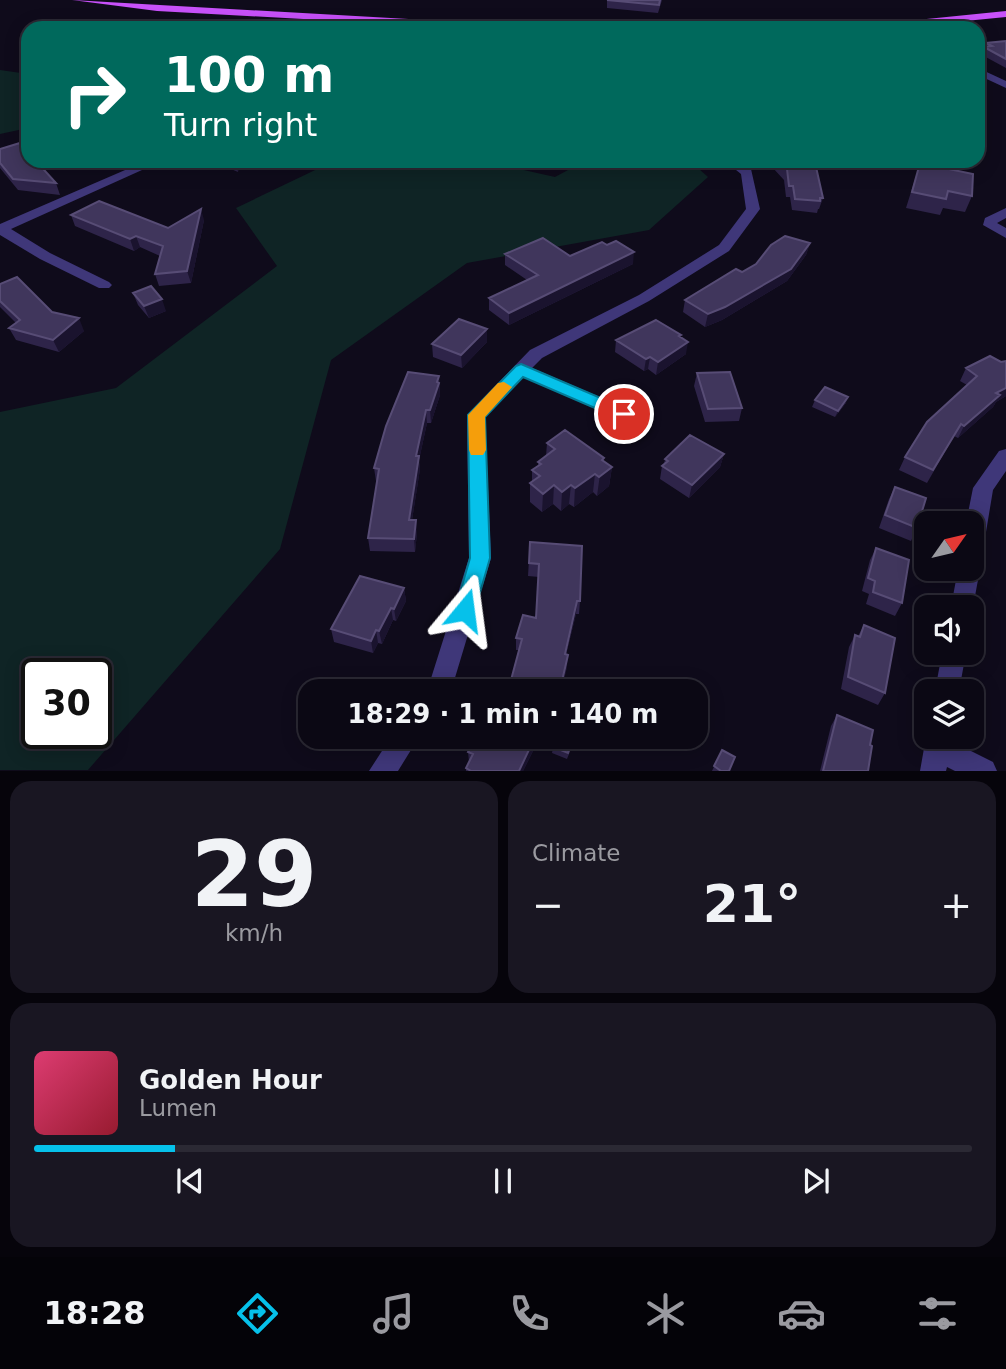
<!DOCTYPE html>
<html lang="en">
<head>
<meta charset="utf-8">
<style>
  :root { --surface:#0b0814; --page:#191622; --text:#f1f3f6; --muted:#9a9aa0; --line:#2b2934; --accent:#06c1ea }
  body { margin:0; font-family:"DejaVu Sans",sans-serif; background:var(--page); color:var(--text); height:100vh; display:flex; flex-direction:column; font-size:26px; white-space:nowrap }
  * { box-sizing:border-box; margin:0 }
  p { font-size:23px; color:var(--muted) }
  .icon { flex:none; width:38px; height:38px; fill:none; stroke:currentColor; stroke-width:2; stroke-linecap:round; stroke-linejoin:round }
  .map { position:relative; height:771px; overflow:hidden }
  .details { display:flex; flex-direction:column; gap:10px; padding:10px; background:#06040b; flex:1 }
  .details>* { flex:none }
  .guide { position:absolute; left:21px; top:21px; width:964px; height:147px; border-radius:21px; box-shadow:0 4px 18px #0003,0 0 0 2px var(--line); background:#00695c; color:#fff; overflow:hidden }
  .needle { width:46px; rotate:56deg }
  .buttons { position:absolute; left:914px; top:511px; display:grid; gap:14px }
  .buttons a { display:grid; place-items:center; width:70px; height:70px; border-radius:14px; background:var(--surface); box-shadow:0 4px 18px #0003,0 0 0 2px var(--line); font-size:35px }
  .speed { position:absolute; left:21px; top:658px; display:flex; gap:14px; font-size:35px; font-weight:700; text-align:center }
  .speed>* { display:grid; place-content:center; width:91px; height:91px; border-radius:50%; background:var(--surface); box-shadow:0 4px 18px #0003,0 0 0 2px var(--line); line-height:1 }
  .speed .limit { border:4px solid #111; border-radius:10px; background:#fff; color:#111 }
  .pin { position:absolute; display:grid; place-items:center; width:60px; height:60px; color:#fff; margin:-30px; border:4px solid #fff; border-radius:50%; box-shadow:0 2px 7px #0007 }
  .me { position:absolute; width:77px; margin:-38px; rotate:16deg; stroke-linejoin:round; filter:drop-shadow(0 0 5px #0008) }
  .turn { display:flex; align-items:center; gap:24px; height:147px; padding:0 28px; font-size:32px }
  .turn .icon { width:91px; height:91px; stroke-width:2.5 }
  .turn b { display:block; font-size:49px; line-height:60px }
  .big { font-size:52px; font-weight:800; line-height:1.1 }
  .details .card { flex:1; display:flex; flex-direction:column; justify-content:center; gap:10px; min-width:0; padding:0 24px; border-radius:21px; background:var(--page) }
  .details .dial { align-items:center; gap:0 }
  .dial b { font-size:91px; line-height:1 }
  .song { display:flex; align-items:center; gap:21px }
  .cover { width:84px; height:84px; border-radius:10px; background:linear-gradient(135deg,hsl(340 70% 55%),hsl(350 70% 35%)) }
  .played { height:7px; border-radius:4px; background:linear-gradient(90deg,var(--accent) 15%,var(--line) 15%) }
  .keys { display:flex; justify-content:space-around; direction:ltr }
  .heat { display:flex; justify-content:space-between; align-items:center; font-size:38px; direction:ltr }
  .details .tiles { flex:1; display:grid; gap:10px; grid-template-columns:1fr 1fr }
  .card:last-child { grid-column:span 2 }
  .trip { position:absolute; left:298px; top:679px; width:410px; height:70px; border-radius:21px; background:var(--surface); box-shadow:0 4px 18px #0003,0 0 0 2px var(--line); font-weight:800; line-height:70px; text-align:center }
  .tab-bar { display:flex; height:112px; justify-content:space-around; align-items:center; background:#040308; color:var(--muted) }
  .tab-bar .icon { width:49px; height:49px }
  .tab-bar .selected { color:var(--accent) }
  .tab-bar b { font-size:32px; color:var(--text) }
  .map>svg:first-child { display:block }
  .green { fill:#0f2425; fill-rule:evenodd }
  .lines { fill:none; stroke-linecap:round; stroke-linejoin:round }
  .minor { fill:#3f3779; fill-rule:evenodd }
  .major { fill:#c851fa; fill-rule:evenodd }
  .wall { fill:#2e2449 }
  .shaded-wall { fill:#1a132e }
  .building { fill:#40365c; stroke:#574c75; stroke-width:2 }
  .route { fill:#06c1ea; stroke:#047d98; stroke-width:2 }
  .slow { fill:#f59e0b }
</style>
</head>
<body>
<div class="map">
<svg width="1006" height="771" viewBox="0 0 1006 771">
  <rect width="100%" height="100%" fill="#0f0b1b"/>
  <path class="green" d="M0,70L28,74V128L0,134Z
    M334,161H483L555,177L585,161H690L708,177L649,230L467,263L331,360L280,549L88,770H0V412L116,388L277,266L236,208ZM37,674H96V733H37Z"/>
  <g class="lines">
    <path class="minor" d="M344,16L351,18L345,28H335Z
      M978,68L1006,81V88L978,75Z
      M146,161H162L11,229L50,253L109,282L112,285L109,288H99L40,259L0,235V224Z
      M725,161H739L751,169L760,209L729,251L649,301L542,358L532,368L630,410L633,414L630,418H618L523,377L485,417L491,558L451,691H427L469,558L467,415L530,350L639,295L719,245L746,209L741,174Z
      M1006,208V218L997,223L1006,228V238L983,225L985,218Z
      M1006,449V471L993,490L982,556L977,563L980,569L973,607L971,611V607H951L958,569H971V523H966L973,488L999,451Z
      M942,653H966L959,691H935Z
      M391,737H419L398,771H369Z
      M926,737H952L951,741L993,762L997,771H955L947,767L946,771H920Z"/>
    <path class="major" d="M72,0L513,25L518,28H465L157,11Z
      M1006,11V17L894,28H862L867,25Z"/>
  </g>
  <path class="wall" d="M607,0H662L658,13L607,8Z
    M1006,41V68L982,55L986,43Z
    M0,149L56,183L60,195L18,190L0,168Z
    M212,161H240L238,172Z
    M762,161H804L823,198L819,209H818L817,213L792,210L790,197H786L784,180L772,167H767Z
    M920,163L972,196L965,212L943,208L940,215L906,208Z
    M71,215L168,228L204,220L191,283L159,286L155,274L160,256L140,247L134,251L75,226Z
    M810,243L806,255L787,281L722,320L705,327L683,312L685,300L742,272Z
    M505,254L570,256L633,264L509,325L489,310V298L527,280L505,265Z
    M0,284L52,312L84,331L59,352L16,340L9,328L16,323L0,307Z
    M133,293L166,311L149,318L138,305Z
    M487,329V342L462,368L433,357L432,344Z
    M681,335V337L686,354L656,375L648,369L644,371L615,352L616,340Z
    M1006,361V396L996,402L993,407L958,438L954,436L927,483L899,470L905,457L967,385L960,381L966,368Z
    M697,373L742,408L739,421L705,422L694,386Z
    M439,376L440,395L431,423H427L419,460L420,469L412,520L417,533L415,552L370,551L368,538L377,481H376L374,468Z
    M815,400L846,403L835,417L812,407Z
    M547,443L604,458V461L612,467L609,486L597,496L593,492L574,507L569,504L561,511L553,504L542,512L530,502V483L532,482V470L538,466V462L546,456Z
    M724,454L720,467L689,498L660,479L662,466L664,464L665,459Z
    M895,487L917,528L911,541L879,528L889,499Z
    M530,542L580,601L579,614H576L566,655L567,667L561,691H511V680L519,650H516V638L536,618L539,577L528,576Z
    M876,548L902,603L895,616L866,604L869,594L862,591L870,560Z
    M404,588L406,601L396,621L393,620L382,644L378,643L373,653L334,642L331,629Z
    M864,625L885,693L878,705L841,689L849,647L855,635L858,636Z
    M837,715L868,771H820L831,726Z
    M540,737L523,771H466V768L469,762L468,752Z
    M573,738V744L567,759L552,753L553,747Z
    M722,750L729,771H712Z"/>
  <path class="shaded-wall" d="M236,161H240L238,172Z
    M201,209L204,220L191,283L187,271Z
    M136,236L140,247L134,251L130,239Z
    M810,243L806,255L787,281L722,320L705,327L708,314Z
    M634,252L633,264L509,325V313Z
    M162,299L166,311L149,318L144,306Z
    M79,318L84,331L59,352L53,340Z
    M487,329V342L462,368L461,355Z
    M688,342L686,354L656,375L658,362Z
    M650,357L648,369L644,371L646,359Z
    M439,376L440,395L431,423L430,410Z
    M1006,388V396L996,402L993,407L958,438L964,426L996,393Z
    M848,397L846,403L835,417L838,411Z
    M426,410L427,423L419,460L420,469L410,533L409,520L416,456Z
    M724,454L720,467L689,498L692,485Z
    M604,458L602,474L612,467L609,486L597,496L602,460Z
    M595,474L593,492L574,507L575,488Z
    M554,485L553,504L542,512L543,494Z
    M571,485L569,504L561,511L562,492Z
    M416,520L417,533L415,552L414,539Z
    M404,588L406,601L396,621L394,609Z
    M577,601L576,614L563,667L565,654Z
    M391,608L393,620L382,644L379,631Z
    M376,630L378,643L373,653L371,641Z
    M568,655L567,667L561,691L562,681Z
    M535,737H540L523,771H519Z"/>
  <path class="building" d="M607,0H660L659,5Z
    M1006,41V59L984,47L992,46L986,43Z
    M20,143L28,152V161H36L56,183L13,179L0,163V149Z
    M780,161H804L810,168L816,167L823,198H820V201L795,199L793,186H789L787,169Z
    M920,163L973,174L972,196L948,191L946,199L912,192Z
    M99,201L168,228L201,209L187,271L155,274L163,246L136,236L130,239L71,215Z
    M785,236L810,243L791,269L725,307L708,314L685,300L736,269L742,272L756,264L771,245Z
    M543,238L570,256L602,242L607,245L616,241L634,252L509,313L489,298L538,275L505,254Z
    M17,277L52,312L79,318L53,340L9,328L20,320L0,301V284Z
    M151,286L162,299L144,306L133,293Z
    M459,319L487,329L461,355L432,344Z
    M656,320L681,335L679,336L688,342L658,362L650,357L646,359L616,340Z
    M990,356L1001,362L1006,361V388L996,393L1000,395L964,426L961,424L933,470L905,457L927,422L977,376L966,368Z
    M408,372L439,376L437,382L439,383L430,410H426L416,456H419L409,520H416L414,539L368,538L379,469L374,468L386,426Z
    M730,372L742,408L708,409L697,373Z
    M825,387L848,397L838,411L815,400Z
    M565,430L604,458L602,460L612,467L599,477L595,474L575,488L571,485L562,492L554,485L543,494L530,483L540,476L532,470L541,464L538,462L555,449L547,443Z
    M690,435L724,454L692,485L662,466L668,461L665,459Z
    M895,487L926,498L917,528L885,515Z
    M530,542L582,546L580,601H577L565,654L568,655L562,681L557,680L554,691L511,680L522,639L516,638L523,615L536,618L539,564L529,563Z
    M876,548L909,560L902,603L873,592L875,581L868,578Z
    M360,576L404,588L394,609L391,608L379,631L376,630L371,641L331,629Z
    M864,625L895,638L885,693L848,677L855,635L860,637Z
    M837,715L873,730L870,745L872,746L868,771H823Z
    M476,737H535L519,771H471L466,768L473,754L468,752Z
    M557,737H571L573,738L568,753L553,747Z
    M722,750L735,757L729,771H721L714,766Z"/>
  <path class="route" d="M521,364L629,410L632,414L629,418H618L523,377L485,417L490,558L475,610L472,616L465,619L458,616L455,610L470,558L468,415L516,366Z"/>
  <path class="slow" d="M504,382L512,387L485,417L486,450L483,455H471L469,450L468,415L498,383Z"/>
</svg>
<div class="buttons">
<a><svg class="needle" viewBox="-14 -14 28 28"><path d="M0-13l5 13h-10z" fill="#e53935"/><path d="M0 13l5-13h-10z" fill="#9a9aa0"/></svg></a>
<a><svg class="icon" aria-label="sound" viewBox="0 0 24 24"><path d="M4 9h4l5-4v14l-5-4H4zM17 9q2 3 0 6"/></svg></a>
<a><svg class="icon" aria-label="layers" viewBox="0 0 24 24"><path d="M12 4l9 5-9 5-9-5zM3 14l9 5 9-5"/></svg></a>
</div>
<div class="speed"><div class="limit">30</div></div>
<div class="pin" style="left:624px;top:414px;background:#d93025"><svg class="icon" aria-label="arrive" viewBox="0 0 24 24"><path d="M6 21V4h12l-3 4 3 4H6"/></svg></div>
<svg class="me" style="left:465px;top:610px" viewBox="-20 -20 40 40"><path d="M0-17L14 15 0 8-14 15z" fill="#06c1ea" stroke="#fff" stroke-width="4"/></svg>
<div class="trip">18:29 · 1 min · 140 m</div>
<div class="guide">
<div class="turn"><svg class="icon" aria-label="right" viewBox="0 0 24 24"><path d="M7 20v-9h11M14 6l5 5-5 5"/></svg><div><b>100 m</b>Turn right</div></div>
</div>
</div>
<section class="details">
<div class="tiles">
<div class="card dial"><b>29</b><p>km/h</p></div>
<div class="card"><p>Climate</p>
<div class="heat"><a>−</a><b class="big">21°</b><a>+</a></div>
</div>
<div class="card">
<div class="song"><i class="cover"></i><div><b>Golden Hour</b><p>Lumen</p></div></div>
<div class="played"></div>
<div class="keys"><svg class="icon" aria-label="previous" viewBox="0 0 24 24"><path d="M18 5L8 12l10 7zM5 5v14"/></svg><svg class="icon" aria-label="pause" viewBox="0 0 24 24"><path d="M8 5v14M16 5v14"/></svg><svg class="icon" aria-label="next" viewBox="0 0 24 24"><path d="M6 5l10 7-10 7zM19 5v14"/></svg></div>
</div>
</div>
</section>
<nav class="tab-bar">
<b>18:28</b>
<svg class="icon selected" aria-label="directions" viewBox="0 0 24 24"><path d="M12 3l9 9-9 9-9-9zM9 14v-3h6M13 9l2 2-2 2"/></svg>
<svg class="icon" aria-label="music" viewBox="0 0 24 24"><path d="M9 18V5l10-2v13"/><circle cx="6" cy="18" r="3"/><circle cx="16" cy="16" r="3"/></svg>
<svg class="icon" aria-label="phone" viewBox="0 0 24 24"><path d="M5 4h4l2 5-3 2q2 4 5 5l2-3 5 2v4C11 20 4 13 5 4z"/></svg>
<svg class="icon" aria-label="climate" viewBox="0 0 24 24"><path d="M12 3v18M4 7l16 10M4 17L20 7"/></svg>
<svg class="icon" aria-label="car" viewBox="0 0 24 24"><path d="M5 17H2v-5l4-1 3-4h7l3 4 3 1v5h-3M9 17h6M6 11h13"/><circle cx="7" cy="17" r="2"/><circle cx="17" cy="17" r="2"/></svg>
<svg class="icon" aria-label="filters" viewBox="0 0 24 24"><path d="M4 7h16M4 17h16"/><circle cx="9" cy="7" r="2"/><circle cx="15" cy="17" r="2"/></svg>
</nav>
</body>
</html>
